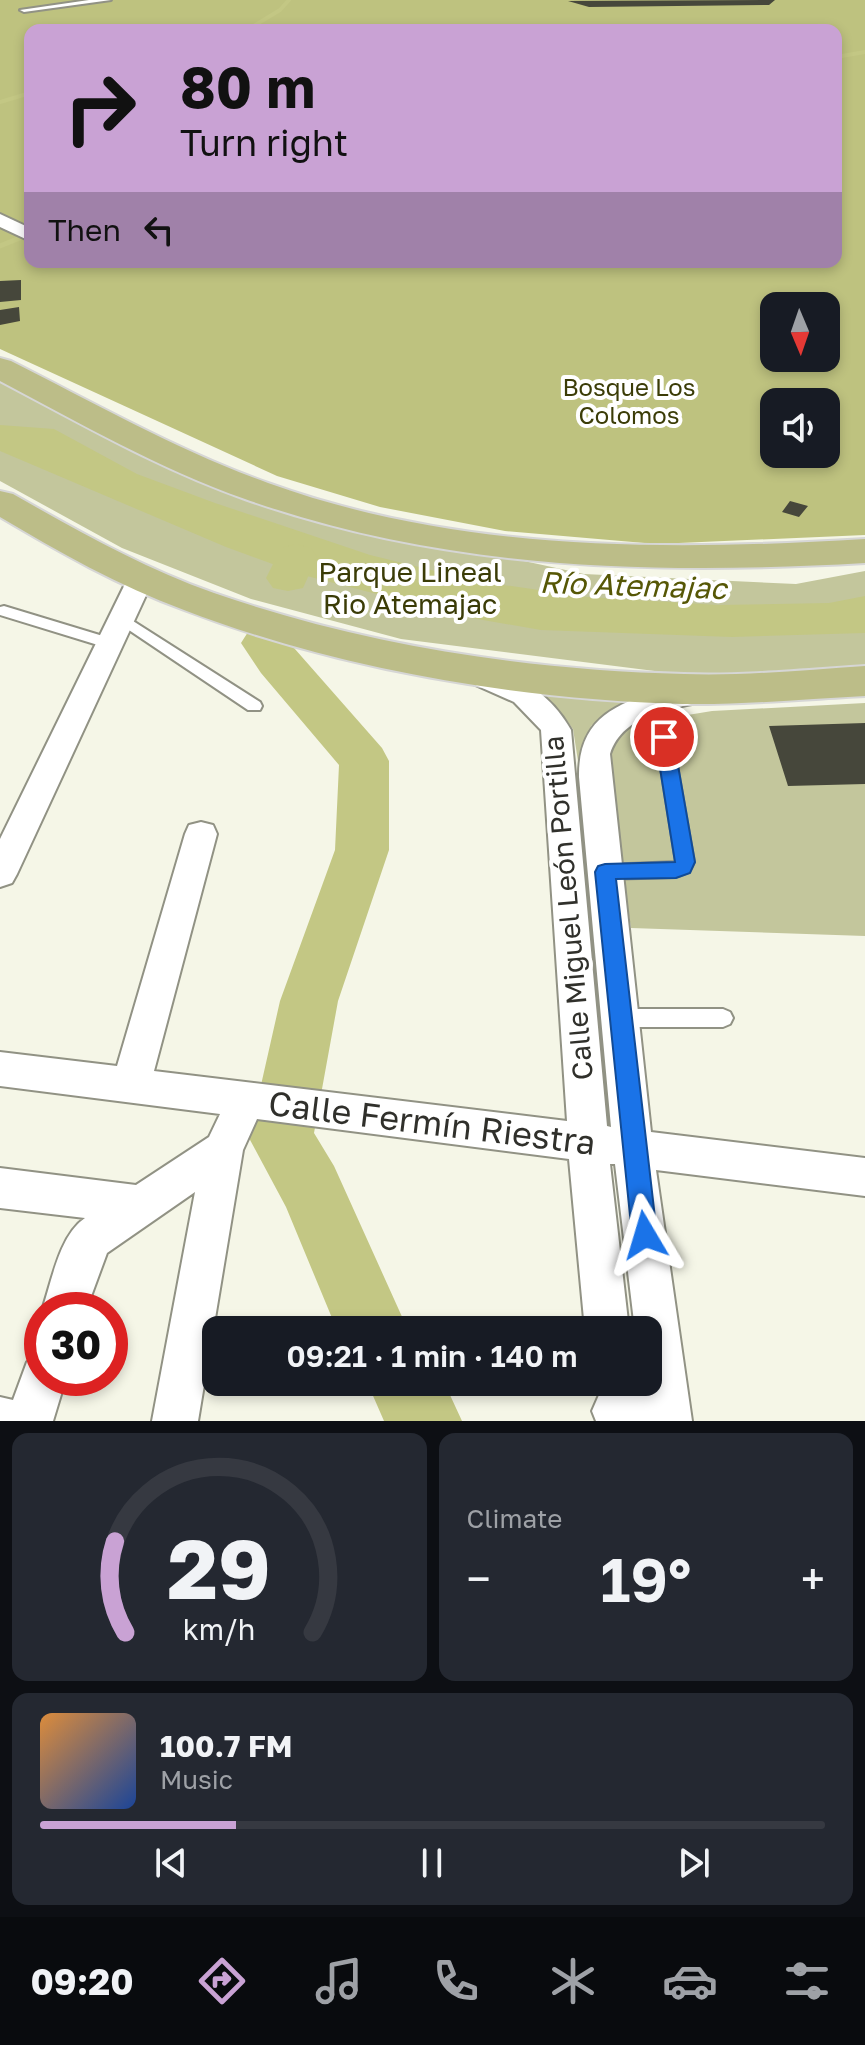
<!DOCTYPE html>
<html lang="en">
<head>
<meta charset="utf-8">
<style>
  :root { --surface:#171b24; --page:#242831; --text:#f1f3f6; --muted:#9ea1a6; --line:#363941; --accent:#c9a2d4 }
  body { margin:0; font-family:"Golos Text",sans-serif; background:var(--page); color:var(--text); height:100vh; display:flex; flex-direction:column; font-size:30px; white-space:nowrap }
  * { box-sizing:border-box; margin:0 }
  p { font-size:26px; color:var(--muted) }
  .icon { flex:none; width:44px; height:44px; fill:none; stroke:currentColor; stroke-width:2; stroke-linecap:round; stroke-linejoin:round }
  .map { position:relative; height:1421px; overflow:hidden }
  .side { display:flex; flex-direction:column; gap:12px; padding:12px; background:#0d0f14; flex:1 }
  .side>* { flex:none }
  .top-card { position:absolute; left:24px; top:24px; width:818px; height:244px; border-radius:16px; box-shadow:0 4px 12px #0003; background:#c9a2d4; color:#111; overflow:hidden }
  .needle { width:52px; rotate:178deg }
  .controls { position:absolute; left:760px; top:292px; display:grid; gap:16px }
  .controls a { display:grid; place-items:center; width:80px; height:80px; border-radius:16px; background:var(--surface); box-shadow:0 4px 12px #0003; font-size:40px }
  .speed { position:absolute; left:24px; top:1292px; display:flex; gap:16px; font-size:40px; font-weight:700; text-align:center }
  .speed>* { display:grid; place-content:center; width:104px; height:104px; border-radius:50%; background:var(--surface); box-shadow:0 4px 12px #0003; line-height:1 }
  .speed .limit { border:12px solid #d22; background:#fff; color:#111 }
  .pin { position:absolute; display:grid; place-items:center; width:68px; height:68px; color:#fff; margin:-34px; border:4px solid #fff; border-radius:50%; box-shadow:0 2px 8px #0007 }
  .me { position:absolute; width:88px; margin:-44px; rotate:353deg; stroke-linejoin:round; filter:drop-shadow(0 0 6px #0008) }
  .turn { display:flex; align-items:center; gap:28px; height:168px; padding:0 24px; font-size:36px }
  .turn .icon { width:104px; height:104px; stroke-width:2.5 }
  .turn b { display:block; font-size:56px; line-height:68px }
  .then { display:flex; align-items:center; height:76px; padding:0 24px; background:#0003; gap:16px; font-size:30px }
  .big { font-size:60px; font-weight:600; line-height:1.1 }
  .side .card { flex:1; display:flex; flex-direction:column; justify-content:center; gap:12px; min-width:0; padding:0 28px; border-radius:16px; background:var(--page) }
  .side .dial { align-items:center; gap:0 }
  .dial svg { height:208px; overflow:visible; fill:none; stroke:var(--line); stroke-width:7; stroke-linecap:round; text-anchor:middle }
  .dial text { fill:var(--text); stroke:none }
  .song { display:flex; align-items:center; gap:24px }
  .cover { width:96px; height:96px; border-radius:12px; background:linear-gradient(135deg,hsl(30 70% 55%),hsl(220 70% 35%)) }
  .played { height:8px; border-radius:4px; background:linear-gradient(90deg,var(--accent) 25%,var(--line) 25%) }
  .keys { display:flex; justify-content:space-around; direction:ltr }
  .heat { display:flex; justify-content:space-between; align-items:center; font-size:44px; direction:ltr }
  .side .tiles { flex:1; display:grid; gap:12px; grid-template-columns:1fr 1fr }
  .card:last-child { grid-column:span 2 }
  .trip { position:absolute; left:202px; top:1316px; width:460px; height:80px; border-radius:16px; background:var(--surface); box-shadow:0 4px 12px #0003; font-weight:600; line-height:80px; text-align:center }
  .menu { display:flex; height:128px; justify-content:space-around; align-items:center; background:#090b0e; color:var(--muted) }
  .menu .icon { width:56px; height:56px }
  .menu .on { color:var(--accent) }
  .menu b { font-size:36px; color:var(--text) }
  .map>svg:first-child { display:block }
  .green { fill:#c3c69c }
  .forest { fill:#bec27f; fill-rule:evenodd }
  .water { fill:#c3c784 }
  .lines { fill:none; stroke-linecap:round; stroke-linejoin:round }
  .stream-far1 { stroke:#c3c784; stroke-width:4 }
  .stream { stroke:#c3c784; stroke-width:5 }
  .river { fill:#c3c784; fill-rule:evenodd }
  .building { fill:#46473b }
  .lane-casing { stroke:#919284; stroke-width:4 }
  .street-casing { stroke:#919284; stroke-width:4 }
  .primary-casing { stroke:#d6d6d5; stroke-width:4 }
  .lane { fill:#fff; fill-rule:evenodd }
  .street { fill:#fff; fill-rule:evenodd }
  .primary { fill:#bcbd88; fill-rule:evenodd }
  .route { fill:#1a73e8; stroke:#114b97; stroke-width:2 }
  .labels { text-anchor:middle; stroke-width:8; stroke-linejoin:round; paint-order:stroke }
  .far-park-label { font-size:24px; fill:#3b3c07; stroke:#fff }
  .park-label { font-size:28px; fill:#3b3c07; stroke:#fff }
  .street-label { font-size:28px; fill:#30302b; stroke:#fff }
  .water-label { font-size:30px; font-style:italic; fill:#565706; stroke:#fff }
  .near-street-label { font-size:34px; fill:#30302b; stroke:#fff }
</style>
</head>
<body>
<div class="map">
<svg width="865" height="1421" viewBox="0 0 865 1421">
  <rect width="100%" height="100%" fill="#f5f6e7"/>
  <path class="green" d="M0,374L317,516L584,574L796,584L865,571V671L710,678L401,639L251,599L122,548L0,481Z
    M536,691L633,700L622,704L591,726L580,774L573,729L553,703Z
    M865,703V936L631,928L603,751L633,724L712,711Z"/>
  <path class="forest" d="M0,0H865V535L656,544L505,531L380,507L277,476L0,349ZM30,30H836V262H30ZM774,306H826V358H774ZM774,402H826V454H774Z"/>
  <path class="water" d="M0,425L54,429L137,474L215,503L370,555L476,581L587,597L718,605L829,603L865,596V633L732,637L541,630L466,617L303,575L226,547L0,451Z"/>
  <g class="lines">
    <path class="stream-far1" d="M247,30L280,10L289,0
      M836,57L865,52
      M30,58L27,72L30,78
      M0,102L30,93"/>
    <path class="stream" d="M0,246L30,234"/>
    <path class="river" d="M296,544L311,548L317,557L303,588L288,591L273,588L266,578L281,548Z
      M264,628L280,632L382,748L389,761V850L338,1001L314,1133L334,1166L408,1330H337L286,1207L249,1138L280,1001L335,850L339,765L261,673L241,643L248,632Z
      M367,1382H444L462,1421H384Z"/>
  </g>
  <path class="building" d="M775,0L769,5L589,7L568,1Z
    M21,280V300L0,302V281Z
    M19,307L20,321L0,325V310Z
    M790,501L808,506L799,517L782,512Z
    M865,723V784L788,786L769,726Z"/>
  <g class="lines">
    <g class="lane-casing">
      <path id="lane" d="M89,0H111L24,12L20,10Z
        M4,606L116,640L119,644L111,649L0,615V607Z
        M122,614L260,702L262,706L260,710H248L117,622L115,619L117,616Z
        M664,731L672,737L694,862L689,872L676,877L605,879L599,877L596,872L599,867L605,865L676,862L656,737Z
        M620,1009H723L730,1012L733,1018L730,1024L723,1027H620L613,1024L610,1018L613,1012Z"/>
    </g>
    <g class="street-casing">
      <path id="street" d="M0,214L30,228V241L0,227Z
        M141,570L151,572L154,578L17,874L12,883L0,887V839L128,578L131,572Z
        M481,666C521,677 550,693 571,730L607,1126L611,1127L579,777C578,722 611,705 659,691C675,687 691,681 707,686L712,693L707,700C673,710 623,713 610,754L651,1132L865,1158V1196L656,1170L692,1421H596L592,1411L599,1395L615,1388L642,1387L641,1382H648V1330H635L615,1164H610L629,1330H585L569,1159L257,1119L243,1150L198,1421H152L195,1192L107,1253L86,1310H42C52,1281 59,1236 85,1218L0,1208V1168L136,1185L209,1137L220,1114L0,1086V1052L117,1066L185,834L189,825L201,822L213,825L217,834L154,1071L567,1121L541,730L514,702L471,683L466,676L471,669Z
        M42,1356V1378H66L53,1421H0V1397L13,1400L27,1362Z"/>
    </g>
    <g class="primary-casing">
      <path id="primary" d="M0,358L11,361C96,404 179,451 268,483C459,552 665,551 865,539V563C655,575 445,570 245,499C159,469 80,423 0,381Z
        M0,491L13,494C78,531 143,568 214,593C363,645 526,670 684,674C744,676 805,670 865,666V696C805,699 744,705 683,704C516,699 341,670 184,610C119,586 59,552 0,517Z"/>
    </g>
    <use href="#lane" class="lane"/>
    <use href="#street" class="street"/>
    <use href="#primary" class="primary"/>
  </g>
  <path class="route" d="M664,731L673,737L695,862L690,873L676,878L616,879L657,1235L654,1243L645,1247L636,1243L632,1235L595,872L598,866L605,864L675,862L655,737Z"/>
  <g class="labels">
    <g class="far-park-label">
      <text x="629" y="396">Bosque Los<tspan x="629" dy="28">Colomos</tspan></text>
    </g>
    <g class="park-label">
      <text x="410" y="582">Parque Lineal<tspan x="410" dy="32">Rio Atemajac</tspan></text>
    </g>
    <g class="street-label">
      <text transform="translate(568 908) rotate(-95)" y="10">Calle Miguel León Portilla</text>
    </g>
    <g class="water-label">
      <text transform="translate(633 586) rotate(2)" y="10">Río Atemajac</text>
    </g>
    <g class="near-street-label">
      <text transform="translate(432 1123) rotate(7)" y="12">Calle Fermín Riestra</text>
    </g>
  </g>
</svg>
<div class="controls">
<a><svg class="needle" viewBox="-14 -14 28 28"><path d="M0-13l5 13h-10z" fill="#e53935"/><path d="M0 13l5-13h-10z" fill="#9ea1a6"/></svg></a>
<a><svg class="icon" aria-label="sound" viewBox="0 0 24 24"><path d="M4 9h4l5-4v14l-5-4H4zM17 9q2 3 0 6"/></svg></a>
</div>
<div class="speed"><div class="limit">30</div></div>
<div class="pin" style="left:664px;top:737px;background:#d93025"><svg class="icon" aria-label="arrive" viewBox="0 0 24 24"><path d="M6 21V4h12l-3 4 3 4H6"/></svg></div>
<svg class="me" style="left:645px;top:1235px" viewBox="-20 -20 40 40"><path d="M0-17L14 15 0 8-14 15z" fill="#1a73e8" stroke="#fff" stroke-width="4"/></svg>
<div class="trip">09:21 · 1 min · 140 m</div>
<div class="top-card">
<div class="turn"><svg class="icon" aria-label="right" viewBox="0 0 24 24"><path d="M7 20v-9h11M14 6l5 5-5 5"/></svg><div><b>80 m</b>Turn right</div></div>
<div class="then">Then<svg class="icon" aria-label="left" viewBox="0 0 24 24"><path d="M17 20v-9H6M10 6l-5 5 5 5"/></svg></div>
</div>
</div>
<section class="side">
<div class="tiles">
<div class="card dial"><svg viewBox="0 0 100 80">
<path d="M14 69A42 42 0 1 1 86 69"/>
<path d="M14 69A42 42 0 0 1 10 34" stroke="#c9a2d4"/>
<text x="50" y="56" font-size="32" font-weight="700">29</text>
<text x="50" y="72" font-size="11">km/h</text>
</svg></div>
<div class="card"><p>Climate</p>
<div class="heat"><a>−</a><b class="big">19°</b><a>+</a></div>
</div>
<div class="card">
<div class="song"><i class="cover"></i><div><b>100.7 FM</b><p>Music</p></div></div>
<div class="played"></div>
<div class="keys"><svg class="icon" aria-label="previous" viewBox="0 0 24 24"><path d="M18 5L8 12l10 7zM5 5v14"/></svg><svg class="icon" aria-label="pause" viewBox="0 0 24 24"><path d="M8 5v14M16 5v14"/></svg><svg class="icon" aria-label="next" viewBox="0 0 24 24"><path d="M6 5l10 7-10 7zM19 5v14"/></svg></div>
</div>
</div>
</section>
<nav class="menu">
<b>09:20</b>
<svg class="icon on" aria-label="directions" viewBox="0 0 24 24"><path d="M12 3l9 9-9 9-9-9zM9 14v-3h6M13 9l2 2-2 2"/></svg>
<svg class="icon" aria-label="music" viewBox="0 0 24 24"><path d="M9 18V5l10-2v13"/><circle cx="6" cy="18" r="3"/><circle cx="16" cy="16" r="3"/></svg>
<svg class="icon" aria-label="phone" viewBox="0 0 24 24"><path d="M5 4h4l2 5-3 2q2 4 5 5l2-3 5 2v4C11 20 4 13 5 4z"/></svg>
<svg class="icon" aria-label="climate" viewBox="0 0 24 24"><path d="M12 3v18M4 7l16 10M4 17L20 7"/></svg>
<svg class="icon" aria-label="car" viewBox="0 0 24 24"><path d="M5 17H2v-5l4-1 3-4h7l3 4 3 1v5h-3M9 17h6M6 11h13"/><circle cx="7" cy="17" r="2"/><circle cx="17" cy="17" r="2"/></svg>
<svg class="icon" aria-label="filters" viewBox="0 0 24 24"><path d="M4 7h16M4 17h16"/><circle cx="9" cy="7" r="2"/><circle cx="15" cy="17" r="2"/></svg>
</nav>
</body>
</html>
